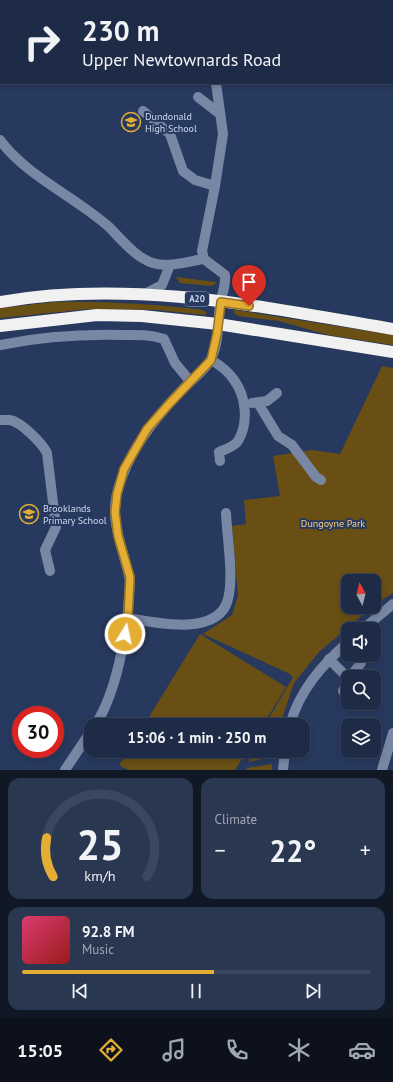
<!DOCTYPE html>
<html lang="en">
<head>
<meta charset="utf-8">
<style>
  :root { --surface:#1d2b46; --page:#2a3751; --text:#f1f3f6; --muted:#a0a7b3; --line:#3b475f; --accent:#e4ae35 }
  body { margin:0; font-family:"PT Sans",sans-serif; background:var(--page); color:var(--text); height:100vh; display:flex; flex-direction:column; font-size:15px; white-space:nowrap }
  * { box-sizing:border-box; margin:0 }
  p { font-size:13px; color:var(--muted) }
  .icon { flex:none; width:22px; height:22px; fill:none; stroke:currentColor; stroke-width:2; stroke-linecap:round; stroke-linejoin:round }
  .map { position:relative; height:770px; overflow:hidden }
  .sheet { display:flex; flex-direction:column; gap:8px; padding:8px; background:#101826; flex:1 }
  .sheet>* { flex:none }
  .top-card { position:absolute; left:0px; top:0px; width:393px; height:84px; box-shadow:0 2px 6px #0003,0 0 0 1px var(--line); background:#1d2b46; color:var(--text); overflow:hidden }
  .needle { width:26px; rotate:353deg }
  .buttons { position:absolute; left:341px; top:574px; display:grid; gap:8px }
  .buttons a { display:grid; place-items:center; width:40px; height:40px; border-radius:8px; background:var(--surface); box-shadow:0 2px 6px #0003,0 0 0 1px var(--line); font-size:20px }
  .speed { position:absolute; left:12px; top:706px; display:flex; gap:8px; font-size:20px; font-weight:700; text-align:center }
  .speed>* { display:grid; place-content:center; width:52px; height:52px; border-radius:50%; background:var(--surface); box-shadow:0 2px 6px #0003,0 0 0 1px var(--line); line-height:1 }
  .speed .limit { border:6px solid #d22; background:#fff; color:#111 }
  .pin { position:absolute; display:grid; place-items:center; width:34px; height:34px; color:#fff; margin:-41px -17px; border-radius:50% 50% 50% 0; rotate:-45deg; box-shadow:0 0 4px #0007 }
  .pin .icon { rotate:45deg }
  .me { position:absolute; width:44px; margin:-22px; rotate:10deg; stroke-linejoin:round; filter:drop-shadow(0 0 3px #0008) }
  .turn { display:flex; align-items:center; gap:14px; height:84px; padding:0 16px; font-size:18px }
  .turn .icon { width:52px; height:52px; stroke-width:2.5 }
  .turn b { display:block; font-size:28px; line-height:34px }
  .big { font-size:30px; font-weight:600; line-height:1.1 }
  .sheet .card { flex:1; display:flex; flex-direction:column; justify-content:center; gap:6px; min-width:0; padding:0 14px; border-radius:12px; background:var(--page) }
  .sheet .dial { align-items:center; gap:0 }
  .dial svg { height:104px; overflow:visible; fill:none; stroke:var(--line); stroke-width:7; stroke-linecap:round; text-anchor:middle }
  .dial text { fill:var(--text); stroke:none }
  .song { display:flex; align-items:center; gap:12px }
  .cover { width:48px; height:48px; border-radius:6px; background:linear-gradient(135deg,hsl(340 70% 55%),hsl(0 70% 35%)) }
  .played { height:4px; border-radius:2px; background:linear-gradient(90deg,var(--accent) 55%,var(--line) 55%) }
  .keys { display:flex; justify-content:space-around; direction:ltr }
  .heat { display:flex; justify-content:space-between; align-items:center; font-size:22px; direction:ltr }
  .sheet .tiles { flex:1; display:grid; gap:8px; grid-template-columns:1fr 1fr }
  .card:last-child { grid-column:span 2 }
  .trip { position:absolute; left:84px; top:718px; width:226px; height:40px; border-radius:12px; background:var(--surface); box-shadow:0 2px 6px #0003,0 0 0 1px var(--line); font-weight:600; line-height:40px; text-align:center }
  .tabs { display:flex; height:64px; justify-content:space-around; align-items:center; background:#0c111c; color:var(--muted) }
  .tabs .icon { width:28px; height:28px }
  .tabs .active { color:var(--accent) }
  .tabs b { font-size:18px; color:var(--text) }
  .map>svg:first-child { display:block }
  .green { fill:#694f14 }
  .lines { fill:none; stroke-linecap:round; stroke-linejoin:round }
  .minor { stroke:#7887a4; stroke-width:10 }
  .highway { stroke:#f1f1f1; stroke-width:12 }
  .route-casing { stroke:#947122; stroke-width:10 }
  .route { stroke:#e4ae35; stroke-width:7 }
  .labels { text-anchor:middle; stroke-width:4; stroke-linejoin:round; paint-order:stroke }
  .shield { fill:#27395e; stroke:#9aa8c4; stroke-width:1 }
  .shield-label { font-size:9px; font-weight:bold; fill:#cbd8ef }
  .poi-label { font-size:10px; fill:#cbd8ef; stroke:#27395e; text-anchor:start }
  .park-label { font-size:10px; fill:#f9d080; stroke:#27395e }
</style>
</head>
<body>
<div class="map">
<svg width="393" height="770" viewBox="0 0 393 770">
  <rect width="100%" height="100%" fill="#27395e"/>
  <path class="green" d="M176,277L216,282H217L212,286L180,283Z
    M54,302C104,301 154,304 203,310L207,313L205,315L158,310L89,309L0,318V308Z
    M235,310L393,335V345L328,335L279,321L238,316L233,312Z
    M382,366L393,368V593L374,605V581H348V607H372L319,652L294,683L280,725H265L293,677L290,674L203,634L232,615L238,596L232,526L246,524L244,500L280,496L273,456L312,450L340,454Z
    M200,634L286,687L263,725H144Z
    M128,751H247L235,770H128L119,765Z
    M254,751H274L273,757L248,762Z
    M272,764V770H246L247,768Z"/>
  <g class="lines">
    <path class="minor" d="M190,0V1
      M198,97L220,114
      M143,111L170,134L183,171L195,180L215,186
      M0,140C25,175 77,198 109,227C121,239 136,258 153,263C168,268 189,261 204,259
      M145,294L162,285L170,265
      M0,345C40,337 80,334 121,335C135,335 149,334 164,339L175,363L190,381
      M211,360C220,365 228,371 234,380C246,396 249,423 238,441C234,447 226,449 219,452L220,461
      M252,403L267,401L277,393
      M258,403L278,436L292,445L316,477L321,480
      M0,420C3,420 7,420 10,420C21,422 42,443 47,453L56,527L45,550L50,571
      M128,618C155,623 219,637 228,599C234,577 227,537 226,513
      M363,629L393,604
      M329,659L348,678
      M350,677L361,663
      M343,691L348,680
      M95,725C116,695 127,633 129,597C129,590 131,582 129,576C123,548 110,522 117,493C127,453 153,420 181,391C190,381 203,372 210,361C219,345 218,322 220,304C222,293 226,287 225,275L204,259L202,251L215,186L223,134L216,83
      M290,725C299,691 322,665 348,642
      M65,770L91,731
      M283,770L285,751
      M382,770L393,733"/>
    <path class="highway" d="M0,302C131,279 264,307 393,329
      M0,326L97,315L142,316L218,324L393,352"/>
  </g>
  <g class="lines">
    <g class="route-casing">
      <path id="route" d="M125,634L128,618L130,577L118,536L115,512L117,494L124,469L147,429L170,403L211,360L217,334L221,302L249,306"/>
    </g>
    <use href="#route" class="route"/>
  </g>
  <defs>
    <g id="school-ring" transform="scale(1)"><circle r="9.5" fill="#27395e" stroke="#e4ae35" stroke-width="1.5"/><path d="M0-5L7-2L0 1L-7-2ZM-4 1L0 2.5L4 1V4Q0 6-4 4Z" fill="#e4ae35"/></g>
  </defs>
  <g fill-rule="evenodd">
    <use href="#school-ring" x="131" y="122"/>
    <use href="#school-ring" x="29" y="514"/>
  </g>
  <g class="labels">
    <rect class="shield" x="185" y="292" width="24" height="14" rx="3"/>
    <g class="shield-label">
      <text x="197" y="302">A20</text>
    </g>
    <g class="poi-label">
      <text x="145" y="120">Dundonald<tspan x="145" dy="12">High School</tspan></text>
      <text x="43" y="512">Brooklands<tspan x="43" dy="12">Primary School</tspan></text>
    </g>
    <g class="park-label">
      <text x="333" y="527">Dungoyne Park</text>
    </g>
  </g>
</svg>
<div class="buttons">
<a><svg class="needle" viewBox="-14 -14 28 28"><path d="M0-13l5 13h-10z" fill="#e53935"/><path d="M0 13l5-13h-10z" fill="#a0a7b3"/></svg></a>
<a><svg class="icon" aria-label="sound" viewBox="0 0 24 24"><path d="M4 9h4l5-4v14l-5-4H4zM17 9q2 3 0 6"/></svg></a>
<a><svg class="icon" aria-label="search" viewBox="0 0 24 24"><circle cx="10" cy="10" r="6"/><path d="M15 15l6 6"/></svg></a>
<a><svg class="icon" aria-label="layers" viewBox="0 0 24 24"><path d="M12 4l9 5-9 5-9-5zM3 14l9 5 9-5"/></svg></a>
</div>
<div class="speed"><div class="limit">30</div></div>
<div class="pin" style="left:249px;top:306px;background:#d93025"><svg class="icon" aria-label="arrive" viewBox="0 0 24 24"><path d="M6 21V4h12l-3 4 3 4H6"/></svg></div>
<svg class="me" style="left:125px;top:634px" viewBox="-20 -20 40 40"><circle r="17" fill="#e4ae35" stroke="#fff" stroke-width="3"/><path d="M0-11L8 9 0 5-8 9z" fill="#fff"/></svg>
<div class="trip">15:06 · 1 min · 250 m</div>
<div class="top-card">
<div class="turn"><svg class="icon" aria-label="right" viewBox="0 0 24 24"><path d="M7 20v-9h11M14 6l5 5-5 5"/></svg><div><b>230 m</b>Upper Newtownards Road</div></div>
</div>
</div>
<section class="sheet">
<div class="tiles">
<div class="card dial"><svg viewBox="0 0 100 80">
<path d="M14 69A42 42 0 1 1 86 69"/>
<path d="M14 69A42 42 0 0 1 9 39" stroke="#e4ae35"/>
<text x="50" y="56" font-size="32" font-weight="700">25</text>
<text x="50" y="72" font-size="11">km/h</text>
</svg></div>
<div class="card"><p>Climate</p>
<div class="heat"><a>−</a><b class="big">22°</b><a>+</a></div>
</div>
<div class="card">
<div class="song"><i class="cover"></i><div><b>92.8 FM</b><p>Music</p></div></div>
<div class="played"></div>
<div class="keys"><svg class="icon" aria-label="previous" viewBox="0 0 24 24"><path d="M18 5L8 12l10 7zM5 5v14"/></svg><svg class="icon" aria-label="pause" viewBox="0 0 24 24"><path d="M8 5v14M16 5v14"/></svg><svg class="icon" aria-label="next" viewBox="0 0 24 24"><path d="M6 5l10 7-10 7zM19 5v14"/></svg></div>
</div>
</div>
</section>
<nav class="tabs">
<b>15:05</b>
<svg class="icon active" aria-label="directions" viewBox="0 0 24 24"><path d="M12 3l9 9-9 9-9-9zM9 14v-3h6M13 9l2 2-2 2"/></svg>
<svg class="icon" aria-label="music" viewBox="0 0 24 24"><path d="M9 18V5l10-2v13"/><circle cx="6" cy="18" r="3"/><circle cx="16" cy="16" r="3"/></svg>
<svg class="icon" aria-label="phone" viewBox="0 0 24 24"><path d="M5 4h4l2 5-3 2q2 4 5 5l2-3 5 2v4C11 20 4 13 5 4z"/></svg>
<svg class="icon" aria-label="climate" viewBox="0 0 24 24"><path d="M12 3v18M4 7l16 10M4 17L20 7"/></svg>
<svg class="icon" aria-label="car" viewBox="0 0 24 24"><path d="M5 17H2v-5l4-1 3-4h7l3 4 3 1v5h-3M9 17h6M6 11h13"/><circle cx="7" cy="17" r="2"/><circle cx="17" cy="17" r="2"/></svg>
</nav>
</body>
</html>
